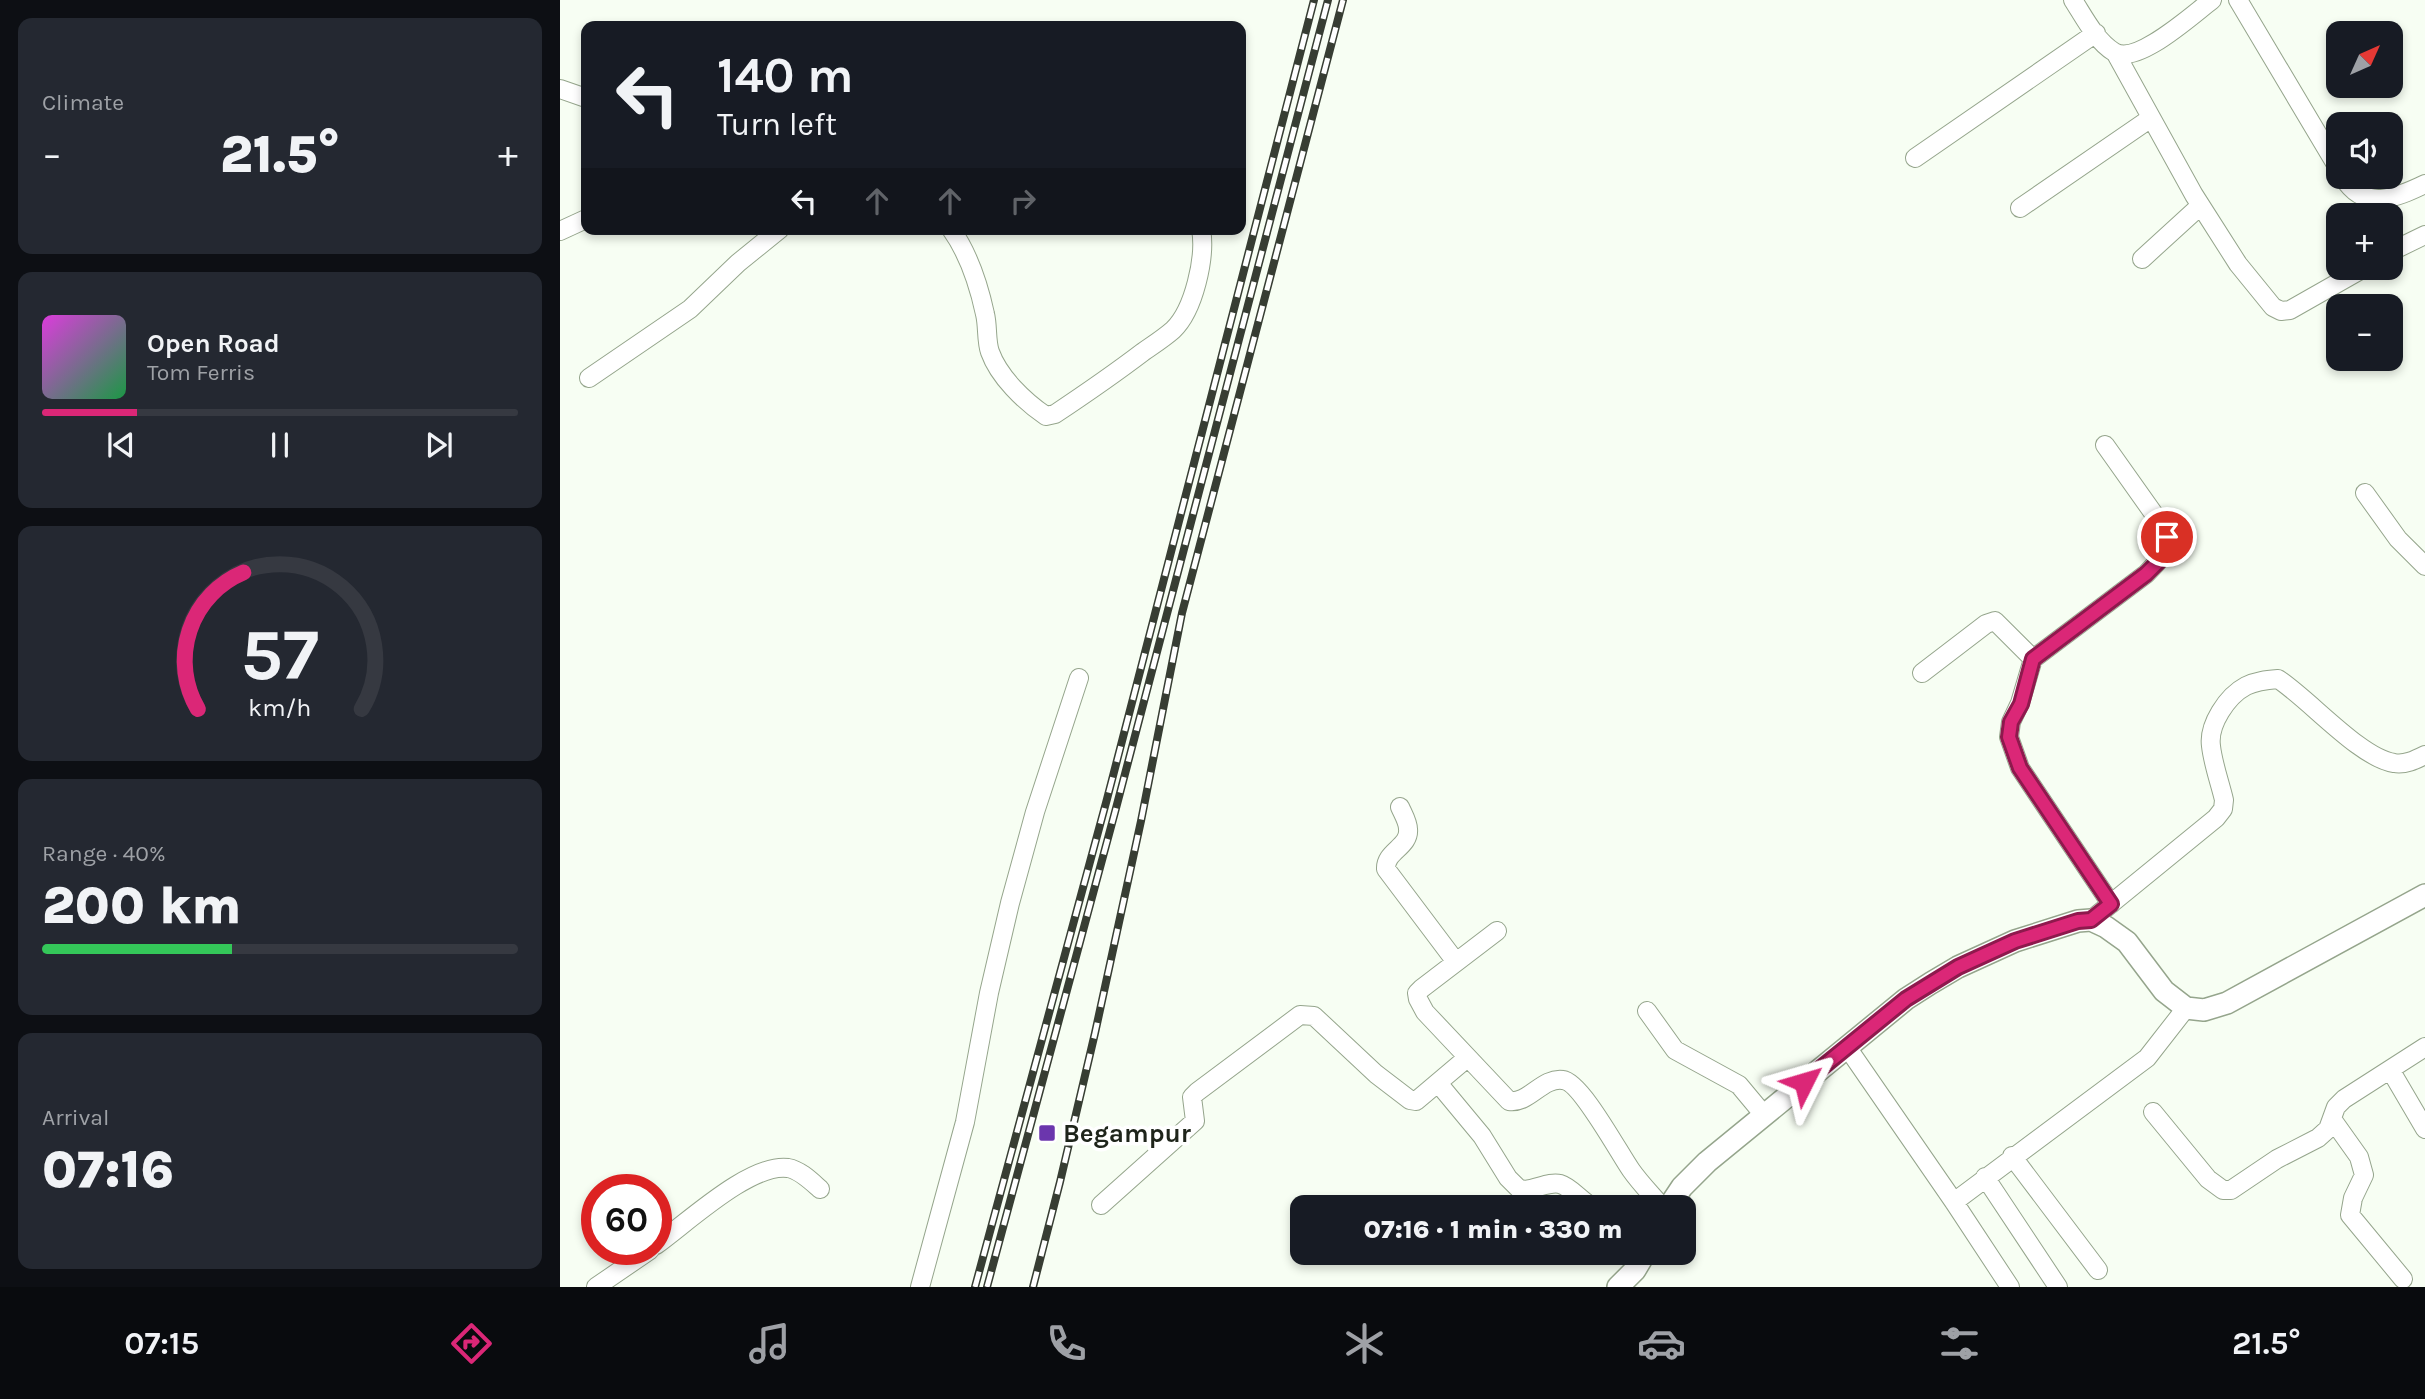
<!DOCTYPE html>
<html lang="en">
<head>
<meta charset="utf-8">
<style>
  :root { --surface:#171b24; --page:#242831; --text:#f1f3f6; --muted:#9ea1a6; --line:#363941; --accent:#db2777 }
  body { margin:0; font-family:Karla,sans-serif; background:var(--page); color:var(--text); height:100vh; display:flex; flex-direction:column; font-size:26px; white-space:nowrap }
  * { box-sizing:border-box; margin:0 }
  p { font-size:23px; color:var(--muted) }
  .icon { flex:none; width:38px; height:38px; fill:none; stroke:currentColor; stroke-width:2; stroke-linecap:round; stroke-linejoin:round }
  .map { position:relative; flex:1; overflow:hidden }
  .panel { display:flex; flex-direction:column; gap:18px; padding:18px; background:#0d0f14; width:560px }
  .panel>* { flex:none }
  .top-card { position:absolute; left:21px; top:21px; width:665px; height:214px; border-radius:14px; box-shadow:0 4px 10px #0003; background:#171b24; color:var(--text); overflow:hidden }
  .needle { width:46px; rotate:45deg }
  .fabs { position:absolute; left:1766px; top:21px; display:grid; gap:14px }
  .fabs a { display:grid; place-items:center; width:77px; height:77px; border-radius:14px; background:var(--surface); box-shadow:0 4px 10px #0003; font-size:35px }
  .speed { position:absolute; left:21px; top:1174px; display:flex; gap:14px; font-size:35px; font-weight:700; text-align:center }
  .speed>* { display:grid; place-content:center; width:91px; height:91px; border-radius:50%; background:var(--surface); box-shadow:0 4px 10px #0003; line-height:1 }
  .speed .limit { border:10px solid #d22; background:#fff; color:#111 }
  .pin { position:absolute; display:grid; place-items:center; width:60px; height:60px; color:#fff; margin:-30px; border:4px solid #fff; border-radius:50%; box-shadow:0 2px 7px #0007 }
  .me { position:absolute; width:77px; margin:-38px; rotate:50deg; stroke-linejoin:round; filter:drop-shadow(0 0 5px #0008) }
  .turn { display:flex; align-items:center; gap:24px; height:147px; padding:0 21px; font-size:32px }
  .turn .icon { width:91px; height:91px; stroke-width:2.5 }
  .turn b { display:block; font-size:49px; line-height:60px }
  .lanes { display:flex; align-items:center; height:66px; padding:0 21px; background:#0003; justify-content:center; gap:35px; direction:ltr }
  .lanes .off { opacity:.35 }
  .big { font-size:52px; font-weight:800; line-height:1.1 }
  .panel .widget { flex:1; display:flex; flex-direction:column; justify-content:center; gap:10px; min-width:0; padding:0 24px; border-radius:14px; background:var(--page) }
  .panel .dial { align-items:center; gap:0 }
  .dial svg { height:182px; overflow:visible; fill:none; stroke:var(--line); stroke-width:7; stroke-linecap:round; text-anchor:middle }
  .dial text { fill:var(--text); stroke:none }
  .song { display:flex; align-items:center; gap:21px }
  .cover { width:84px; height:84px; border-radius:10px; background:linear-gradient(135deg,hsl(300 70% 55%),hsl(140 70% 35%)) }
  .played { height:7px; border-radius:4px; background:linear-gradient(90deg,var(--accent) 20%,var(--line) 20%) }
  .keys { display:flex; justify-content:space-around; direction:ltr }
  .heat { display:flex; justify-content:space-between; align-items:center; font-size:38px; direction:ltr }
  .charge { height:10px; border-radius:5px; background:linear-gradient(90deg,#34c759 40%,var(--line) 0) }
  .trip { position:absolute; left:730px; top:1195px; width:406px; height:70px; border-radius:14px; background:var(--surface); box-shadow:0 4px 10px #0003; font-weight:800; line-height:70px; text-align:center }
  .tab-bar { display:flex; height:112px; justify-content:space-around; align-items:center; background:#090b0e; color:var(--muted) }
  .tab-bar .icon { width:49px; height:49px }
  .tab-bar .selected { color:var(--accent) }
  .tab-bar b { font-size:32px; color:var(--text) }
  main { display:flex; flex:1; min-height:0 }
  .map>svg:first-child { display:block }
  .lines { fill:none; stroke-linecap:round; stroke-linejoin:round }
  .minor-casing { stroke:#95a58c; stroke-width:20 }
  .major-casing { stroke:#95a58c; stroke-width:24 }
  .minor { stroke:#fff; stroke-width:18 }
  .major { stroke:#fff; stroke-width:21 }
  .rail-casing { stroke:#373d33; stroke-width:8 }
  .rail { stroke:#fff; stroke-width:5; stroke-dasharray:16; stroke-linecap:butt }
  .route-casing { stroke:#8e194d; stroke-width:18 }
  .route { stroke:#db2777; stroke-width:12 }
  .poi-dot { fill:#6b36ad; stroke:#fff; stroke-width:2.5 }
  .labels { text-anchor:middle; stroke-width:7; stroke-linejoin:round; paint-order:stroke }
  .poi-label { font-size:26px; font-weight:bold; fill:#1e241a; stroke:#fff; text-anchor:start }
</style>
</head>
<body>
<main>
<section class="panel">
<div class="widget"><p>Climate</p>
<div class="heat"><a>−</a><b class="big">21.5°</b><a>+</a></div>
</div>
<div class="widget">
<div class="song"><i class="cover"></i><div><b>Open Road</b><p>Tom Ferris</p></div></div>
<div class="played"></div>
<div class="keys"><svg class="icon" aria-label="previous" viewBox="0 0 24 24"><path d="M18 5L8 12l10 7zM5 5v14"/></svg><svg class="icon" aria-label="pause" viewBox="0 0 24 24"><path d="M8 5v14M16 5v14"/></svg><svg class="icon" aria-label="next" viewBox="0 0 24 24"><path d="M6 5l10 7-10 7zM19 5v14"/></svg></div>
</div>
<div class="widget dial"><svg viewBox="0 0 100 80">
<path d="M14 69A42 42 0 1 1 86 69"/>
<path d="M14 69A42 42 0 0 1 34 9" stroke="#db2777"/>
<text x="50" y="56" font-size="32" font-weight="700">57</text>
<text x="50" y="72" font-size="11">km/h</text>
</svg></div>
<div class="widget"><p>Range · 40%</p><b class="big">200 km</b><div class="charge"></div></div>
<div class="widget"><p>Arrival</p><b class="big">07:16</b></div>
</section>
<div class="map">
<svg width="1865" height="1287" viewBox="0 0 1865 1287">
  <rect width="100%" height="100%" fill="#f7fef3"/>
  <g class="lines">
    <g class="minor-casing">
      <path id="minor" d="M1513,0C1524,17 1536,41 1554,52C1577,66 1633,14 1652,0
        M1678,0L1778,168
        M1556,54L1634,195L1678,264L1713,307L1721,311L1730,310L1804,268
        M0,89L26,98
        M1355,158L1536,33
        M1783,177C1804,212 1836,198 1865,184
        M1460,208L1591,118
        M391,229C408,253 419,286 425,314C428,326 426,341 430,352C439,377 464,401 486,416L495,414C525,394 554,374 583,352C593,345 604,338 613,330C634,310 646,257 641,229
        M0,231L26,219
        M1830,252L1865,235
        M1582,259L1640,206
        M29,378L130,309L178,263L220,229
        M1545,445L1601,524C1612,548 1603,557 1586,574L1473,659L1460,703L1451,722L1449,737L1460,768L1551,904
        M1805,493L1838,539L1865,566
        M1362,673L1426,624L1435,621L1473,659
        M840,807C843,814 848,822 848,829C850,847 825,851 826,869L896,962
        M1531,920L1656,818L1663,809L1664,800C1660,783 1653,764 1651,746C1648,725 1667,696 1686,686C1696,681 1706,680 1718,679C1749,699 1800,758 1834,763C1845,765 1855,760 1865,755
        M937,931L861,989L857,993L858,999L865,1012L949,1101C969,1104 982,1077 1003,1080C1021,1082 1059,1153 1071,1170C1080,1183 1092,1195 1103,1208
        M1087,1011L1115,1050L1179,1085L1204,1115
        M1287,1047L1394,1202L1450,1287
        M1831,1071L1865,1129
        M878,1083L922,1136L948,1178L960,1190C973,1191 989,1181 1000,1184C1011,1187 1022,1202 1034,1208
        M1593,1112L1648,1179L1663,1190H1671L1717,1159L1758,1138L1768,1129L1776,1107L1784,1099L1865,1047
        M1772,1119L1799,1157L1804,1175L1793,1198L1790,1215L1843,1279
        M1452,1156L1538,1270
        M1425,1177L1498,1287
        M1394,1202L1587,1058L1626,1008
        M541,1205L635,1121L632,1097L637,1092L740,1015L754,1016L816,1074L850,1100L856,1101L862,1096L907,1058
        M96,1245C127,1223 190,1163 228,1168C240,1170 251,1181 260,1189
        M36,1287L90,1250
        M360,1287L405,1122L429,993L450,903L475,812L519,678"/>
    </g>
    <g class="major-casing">
      <path id="major" d="M1108,1208L1122,1187L1147,1162L1346,999L1371,983L1398,967L1455,941L1518,921L1531,920L1546,927L1567,942L1604,991L1626,1008L1644,1010L1667,1003L1865,895
        M1058,1287L1075,1270L1085,1253"/>
    </g>
    <use href="#minor" class="minor"/>
    <use href="#major" class="major"/>
    <g class="rail-casing">
      <path id="rail" d="M415,1287L547,799L754,0
        M427,1287L555,812L768,0
        M473,1287L500,1182L535,1033L581,821L622,613L783,0"/>
    </g>
    <use href="#rail" class="rail"/>
  </g>
  <g class="lines">
    <g class="route-casing">
      <path id="route" d="M1244,1082L1346,999L1398,967L1455,941L1518,921L1531,920L1551,904L1460,768L1449,737L1451,722L1461,704L1473,659L1586,574L1601,559L1607,537"/>
    </g>
    <use href="#route" class="route"/>
  </g>
  <rect class="poi-dot" x="478" y="1124" width="18" height="18" rx="3.5"/>
  <g class="labels">
    <g class="poi-label">
      <text x="503" y="1142">Begampur</text>
    </g>
  </g>
</svg>
<div class="fabs">
<a><svg class="needle" viewBox="-14 -14 28 28"><path d="M0-13l5 13h-10z" fill="#e53935"/><path d="M0 13l5-13h-10z" fill="#9ea1a6"/></svg></a>
<a><svg class="icon" aria-label="sound" viewBox="0 0 24 24"><path d="M4 9h4l5-4v14l-5-4H4zM17 9q2 3 0 6"/></svg></a>
<a>+</a>
<a>−</a>
</div>
<div class="speed"><div class="limit">60</div></div>
<div class="pin" style="left:1607px;top:537px;background:#d93025"><svg class="icon" aria-label="arrive" viewBox="0 0 24 24"><path d="M6 21V4h12l-3 4 3 4H6"/></svg></div>
<svg class="me" style="left:1244px;top:1082px" viewBox="-20 -20 40 40"><path d="M0-17L14 15 0 8-14 15z" fill="#db2777" stroke="#fff" stroke-width="4"/></svg>
<div class="trip">07:16 · 1 min · 330 m</div>
<div class="top-card">
<div class="turn"><svg class="icon" aria-label="left" viewBox="0 0 24 24"><path d="M17 20v-9H6M10 6l-5 5 5 5"/></svg><div><b>140 m</b>Turn left</div></div>
<div class="lanes"><svg class="icon" aria-label="left" viewBox="0 0 24 24"><path d="M17 20v-9H6M10 6l-5 5 5 5"/></svg><svg class="icon off" aria-label="ahead" viewBox="0 0 24 24"><path d="M12 20V5M6 11l6-6 6 6"/></svg><svg class="icon off" aria-label="ahead" viewBox="0 0 24 24"><path d="M12 20V5M6 11l6-6 6 6"/></svg><svg class="icon off" aria-label="right" viewBox="0 0 24 24"><path d="M7 20v-9h11M14 6l5 5-5 5"/></svg></div>
</div>
</div>
</main>
<nav class="tab-bar">
<b>07:15</b>
<svg class="icon selected" aria-label="directions" viewBox="0 0 24 24"><path d="M12 3l9 9-9 9-9-9zM9 14v-3h6M13 9l2 2-2 2"/></svg>
<svg class="icon" aria-label="music" viewBox="0 0 24 24"><path d="M9 18V5l10-2v13"/><circle cx="6" cy="18" r="3"/><circle cx="16" cy="16" r="3"/></svg>
<svg class="icon" aria-label="phone" viewBox="0 0 24 24"><path d="M5 4h4l2 5-3 2q2 4 5 5l2-3 5 2v4C11 20 4 13 5 4z"/></svg>
<svg class="icon" aria-label="climate" viewBox="0 0 24 24"><path d="M12 3v18M4 7l16 10M4 17L20 7"/></svg>
<svg class="icon" aria-label="car" viewBox="0 0 24 24"><path d="M5 17H2v-5l4-1 3-4h7l3 4 3 1v5h-3M9 17h6M6 11h13"/><circle cx="7" cy="17" r="2"/><circle cx="17" cy="17" r="2"/></svg>
<svg class="icon" aria-label="filters" viewBox="0 0 24 24"><path d="M4 7h16M4 17h16"/><circle cx="9" cy="7" r="2"/><circle cx="15" cy="17" r="2"/></svg>
<b>21.5°</b>
</nav>
</body>
</html>
